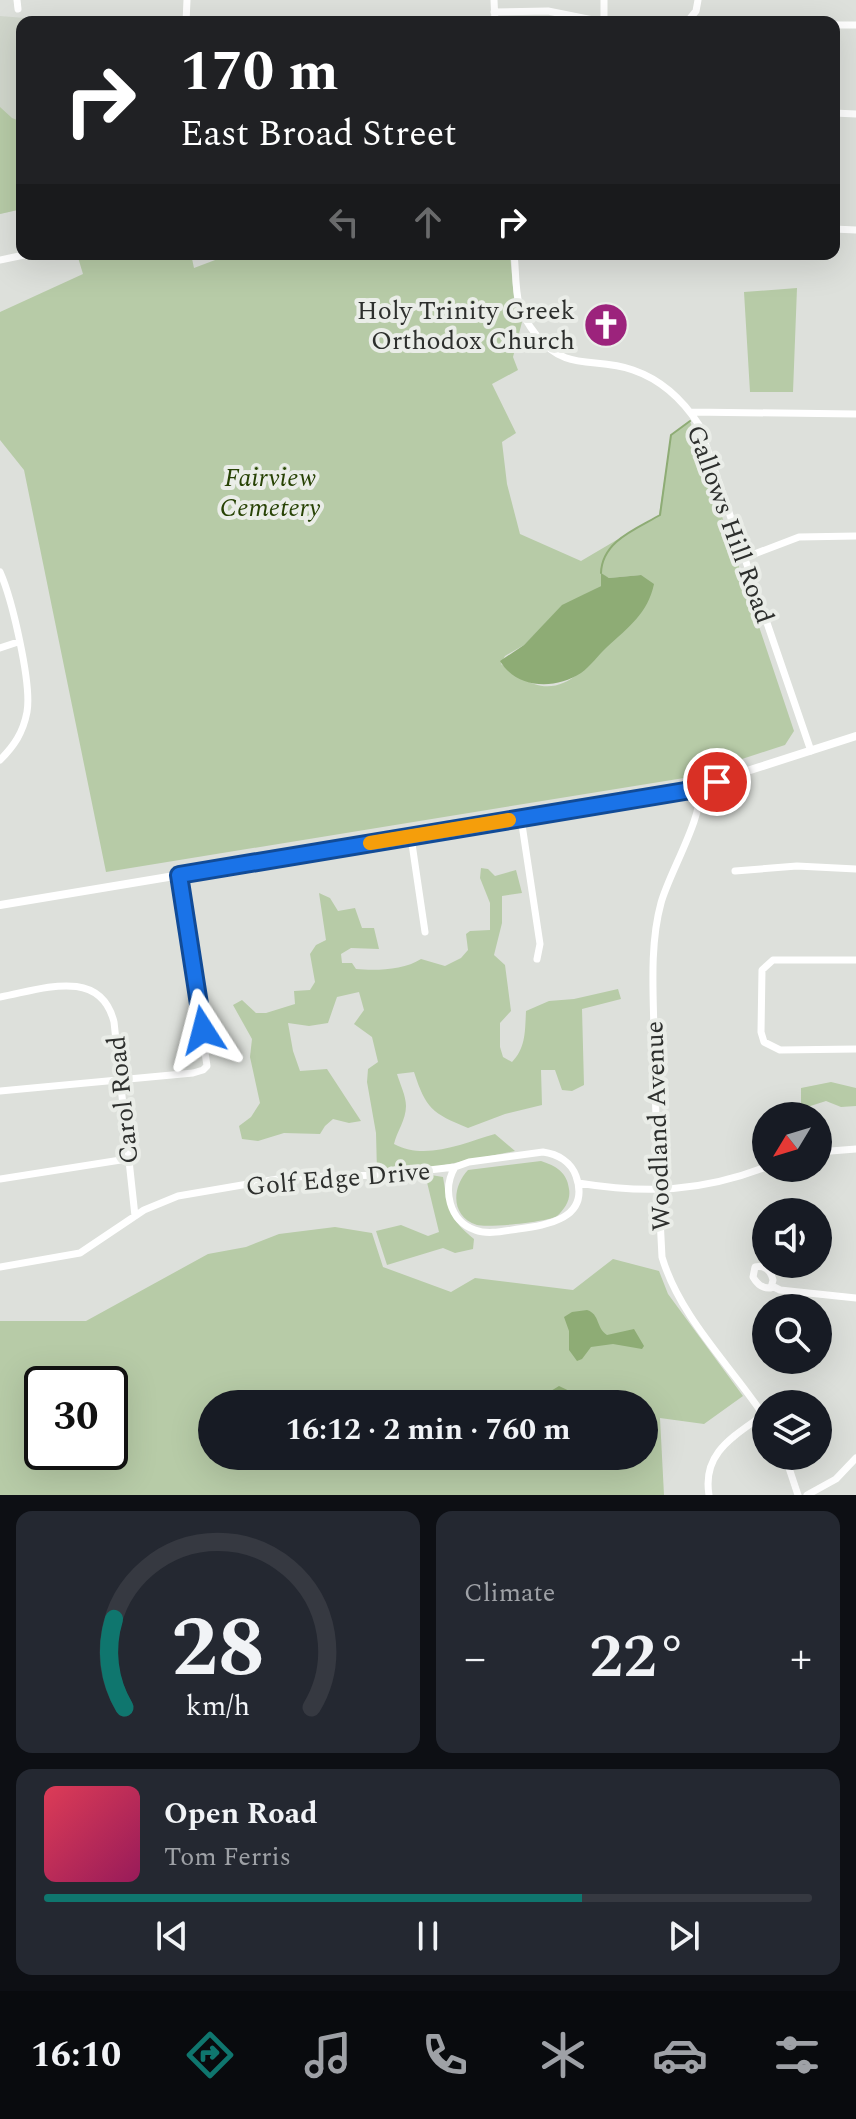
<!DOCTYPE html>
<html lang="en">
<head>
<meta charset="utf-8">
<style>
  :root { --surface:#171b24; --page:#242831; --text:#f1f3f6; --muted:#9ea1a6; --line:#363941; --accent:#0f766e }
  body { margin:0; font-family:Spectral,serif; background:var(--page); color:var(--text); height:100vh; display:flex; flex-direction:column; font-size:30px; white-space:nowrap }
  * { box-sizing:border-box; margin:0 }
  p { font-size:26px; color:var(--muted) }
  .icon { flex:none; width:44px; height:44px; fill:none; stroke:currentColor; stroke-width:2; stroke-linecap:round; stroke-linejoin:round }
  .map { position:relative; height:1495px; overflow:hidden }
  .panel { display:flex; flex-direction:column; gap:16px; padding:16px; background:#0d0f14; flex:1 }
  .panel>* { flex:none }
  .top-card { position:absolute; left:16px; top:16px; width:824px; height:244px; border-radius:16px; box-shadow:0 8px 32px #0002; background:#202124; color:#fff; overflow:hidden }
  .needle { width:52px; rotate:232deg }
  .fabs { position:absolute; left:752px; top:1102px; display:grid; gap:16px }
  .fabs a { display:grid; place-items:center; width:80px; height:80px; border-radius:50%; background:var(--surface); box-shadow:0 8px 32px #0002; font-size:40px }
  .speed { position:absolute; left:24px; top:1366px; display:flex; gap:16px; font-size:40px; font-weight:700; text-align:center }
  .speed>* { display:grid; place-content:center; width:104px; height:104px; border-radius:50%; background:var(--surface); box-shadow:0 8px 32px #0002; line-height:1 }
  .speed .limit { border:4px solid #111; border-radius:12px; background:#fff; color:#111 }
  .pin { position:absolute; display:grid; place-items:center; width:68px; height:68px; color:#fff; margin:-34px; border:4px solid #fff; border-radius:50%; box-shadow:0 2px 8px #0007 }
  .me { position:absolute; width:88px; margin:-44px; rotate:351deg; stroke-linejoin:round; filter:drop-shadow(0 0 6px #0008) }
  .turn { display:flex; align-items:center; gap:28px; height:168px; padding:0 32px; font-size:36px }
  .turn .icon { width:104px; height:104px; stroke-width:2.5 }
  .turn b { display:block; font-size:56px; line-height:68px }
  .lanes { display:flex; align-items:center; height:76px; padding:0 32px; background:#0003; justify-content:center; gap:40px; direction:ltr }
  .lanes .off { opacity:.35 }
  .big { font-size:60px; font-weight:700; line-height:1.1 }
  .panel .card { flex:1; display:flex; flex-direction:column; justify-content:center; gap:12px; min-width:0; padding:0 28px; border-radius:16px; background:var(--page) }
  .panel .dial { align-items:center; gap:0 }
  .dial svg { height:208px; overflow:visible; fill:none; stroke:var(--line); stroke-width:7; stroke-linecap:round; text-anchor:middle }
  .dial text { fill:var(--text); stroke:none }
  .song { display:flex; align-items:center; gap:24px }
  .cover { width:96px; height:96px; border-radius:12px; background:linear-gradient(135deg,hsl(350 70% 55%),hsl(330 70% 35%)) }
  .played { height:8px; border-radius:4px; background:linear-gradient(90deg,var(--accent) 70%,var(--line) 70%) }
  .keys { display:flex; justify-content:space-around; direction:ltr }
  .heat { display:flex; justify-content:space-between; align-items:center; font-size:44px; direction:ltr }
  .panel .tiles { flex:1; display:grid; gap:16px; grid-template-columns:1fr 1fr }
  .card:last-child { grid-column:span 2 }
  .trip { position:absolute; left:198px; top:1390px; width:460px; height:80px; border-radius:40px; background:var(--surface); box-shadow:0 8px 32px #0002; font-weight:700; line-height:80px; text-align:center }
  .menu { display:flex; height:128px; justify-content:space-around; align-items:center; background:#090b0e; color:var(--muted) }
  .menu .icon { width:56px; height:56px }
  .menu .current { color:var(--accent) }
  .menu b { font-size:36px; color:var(--text) }
  .map>svg:first-child { display:block }
  .built { fill:#d0d6cb }
  .green { fill:#b7cba7; fill-rule:evenodd }
  .water { fill:#8eac75 }
  .lines { fill:none; stroke-linecap:round; stroke-linejoin:round }
  .stream { stroke:#8eac75; stroke-width:2 }
  .minor { stroke:#fff; stroke-width:7 }
  .tertiary { stroke:#fff; stroke-width:8 }
  .route-casing { stroke:#114b97; stroke-width:20 }
  .route { stroke:#1a73e8; stroke-width:14 }
  .slow { stroke:#f59e0b; stroke-width:14 }
  .labels { text-anchor:middle; stroke-width:8; stroke-linejoin:round; paint-order:stroke }
  .poi-label { font-size:26px; fill:#2d2f2d; stroke:#eaede8; text-anchor:end }
  .park-label { font-size:26px; font-style:italic; fill:#274204; stroke:#eaede8 }
  .street-label { font-size:26px; fill:#2d2f2d; stroke:#eaede8 }
</style>
</head>
<body>
<div class="map">
<svg width="856" height="1495" viewBox="0 0 856 1495">
  <rect width="100%" height="100%" fill="#dde0db"/>
  <path class="built" d="M0,16L50,20V22H22V209L0,214Z"/>
  <path class="green" d="M0,107L12,118L22,122V209L0,214Z
    M77,254H191L194,268L231,254H510L514,298L522,322L513,357L518,370L492,384L516,433L502,442L507,484L520,534L581,561L659,515L671,435L690,421L794,731L785,745L684,778L106,872L24,470L0,440V312L83,274ZM601,574L609,578L641,575C622,609 587,702 534,684C523,680 511,671 501,664L505,656L524,645L562,606L601,586Z
    M797,288L793,392H750L744,292Z
    M481,868L488,869L495,876L516,870L522,893L502,896V923L494,955L505,965L511,1011L500,1023V1047L503,1057L512,1062C526,1048 525,1030 526,1011L549,1001L574,999L618,989L621,999L582,1009L584,1085L572,1091L562,1090L555,1070H541L542,1105L505,1114L468,1128C432,1113 426,1109 414,1072L397,1074C400,1084 406,1096 406,1106C406,1120 397,1131 394,1144C426,1161 463,1143 495,1134L515,1151L429,1168L377,1172L376,1133L367,1082L368,1069L378,1062L372,1037L354,1024L364,1010L359,992L337,997L328,1023L309,1026L288,1023L293,1051L300,1071L327,1069L361,1121L349,1123L333,1119L325,1126L320,1134L284,1133L258,1141L242,1139L239,1126L251,1117L260,1103L250,1057L252,1039L233,1005L242,1000L256,1013H266L295,1004L294,991L310,990L315,982L310,954L316,945L326,940L319,893L330,898L338,911L355,908L362,928H374L379,949L351,948L341,954L342,963H352L356,969C376,971 404,970 421,959L445,966L461,958L468,950L466,934L470,931L490,930V903L480,878Z
    M831,1082L856,1088V1106L841,1107L826,1101L801,1109V1088Z
    M541,1161C556,1166 567,1172 569,1189C571,1199 565,1209 557,1216C548,1222 488,1228 477,1225C450,1216 452,1187 468,1170Z
    M425,1174L443,1177C448,1208 449,1219 474,1239L473,1249L455,1253L443,1248L387,1265L376,1231L401,1225L428,1236L439,1232Z
    M335,1227L372,1233L383,1267L451,1292L475,1278L573,1290L613,1259L659,1271L668,1294L743,1396L704,1424L660,1418L664,1495H0V1321H86L208,1254L246,1247L279,1234ZM42,1384H110V1452H42ZM212,1404H644V1456H212Z"/>
  <path class="water" d="M601,573L609,578L641,575L654,584C648,613 628,628 607,647C598,655 591,666 581,673C555,690 517,689 500,661L524,645L562,605L601,586Z
    M587,1310C600,1314 596,1328 607,1335L634,1329L644,1346L642,1349L613,1344L591,1347L582,1359L577,1361L569,1350V1331L564,1317L572,1312Z
    M559,1386L580,1396L585,1404H544L546,1394Z"/>
  <g class="lines">
    <path class="stream" d="M601,573C602,541 636,529 660,515L671,435L690,421"/>
    <path class="minor" d="M17,0L18,9
      M494,0L495,22
      M494,12L548,11L603,22
      M186,22L187,0
      M604,22V0
      M687,22L696,11L698,0
      M834,25H856
      M834,113L856,114
      M834,229L856,230
      M514,254C516,270 515,288 519,304C522,316 530,327 537,336C567,373 595,356 633,370C662,380 683,400 699,425L811,751
      M0,260L29,254
      M691,412L856,414
      M744,558L799,537L856,536
      M0,572C12,599 32,684 27,712C23,733 14,746 0,760
      M0,648L18,642
      M699,788C705,814 669,873 661,903C650,943 653,989 654,1031C655,1106 658,1182 662,1257C680,1318 732,1367 766,1419
      M700,807L717,782
      M521,818L540,944L537,959
      M411,837L425,932
      M735,871L797,866L856,869
      M856,960H773L762,970L761,1032L764,1042L780,1050L856,1049
      M0,997C40,990 100,966 114,1022L135,1216
      M0,1091L193,1073L203,1070L207,1066L179,875
      M543,1152C558,1154 571,1162 576,1176C591,1219 547,1225 518,1229C504,1231 488,1235 475,1230C449,1221 442,1189 455,1167L469,1162Z
      M818,1152L856,1149
      M0,1179L127,1159
      M578,1183C646,1194 701,1192 766,1167
      M0,1267L80,1253L144,1210L178,1196L289,1177L386,1175L455,1167
      M755,1267C765,1265 771,1271 773,1280L771,1288C762,1289 757,1284 753,1277Z
      M772,1286L780,1290L856,1298
      M785,1456L798,1495
      M709,1495C702,1453 733,1437 763,1415
      M807,1495L836,1479L856,1458"/>
    <path class="tertiary" d="M0,905L685,791L856,736"/>
  </g>
  <g class="lines">
    <g class="route-casing">
      <path id="route" d="M203,1030L179,875L685,791L717,782"/>
    </g>
    <use href="#route" class="route"/>
    <path class="slow" d="M370,843L509,820"/>
  </g>
  <defs>
    <g id="church-disc" transform="scale(2.3)"><circle r="9.5" fill="#9c237c" stroke="#eaede8"/><path d="M-1.2-6h2.4v3.5h3.3v2.4h-3.3V6h-2.4V-.1h-3.3v-2.4h3.3Z" fill="#fff"/></g>
  </defs>
  <g fill-rule="evenodd">
    <use href="#church-disc" x="606" y="325"/>
  </g>
  <g class="labels">
    <g class="poi-label">
      <text x="575" y="319">Holy Trinity Greek<tspan x="575" dy="30">Orthodox Church</tspan></text>
    </g>
    <g class="park-label">
      <text x="270" y="486">Fairview<tspan x="270" dy="30">Cemetery</tspan></text>
    </g>
    <g class="street-label">
      <text transform="translate(731 524) rotate(70)" y="9">Gallows Hill Road</text>
      <text transform="translate(122 1100) rotate(-96)" y="9">Carol Road</text>
      <text transform="translate(657 1126) rotate(-92)" y="9">Woodland Avenue</text>
      <text transform="translate(338 1178) rotate(-5)" y="9">Golf Edge Drive</text>
    </g>
  </g>
</svg>
<div class="fabs">
<a><svg class="needle" viewBox="-14 -14 28 28"><path d="M0-13l5 13h-10z" fill="#e53935"/><path d="M0 13l5-13h-10z" fill="#9ea1a6"/></svg></a>
<a><svg class="icon" aria-label="sound" viewBox="0 0 24 24"><path d="M4 9h4l5-4v14l-5-4H4zM17 9q2 3 0 6"/></svg></a>
<a><svg class="icon" aria-label="search" viewBox="0 0 24 24"><circle cx="10" cy="10" r="6"/><path d="M15 15l6 6"/></svg></a>
<a><svg class="icon" aria-label="layers" viewBox="0 0 24 24"><path d="M12 4l9 5-9 5-9-5zM3 14l9 5 9-5"/></svg></a>
</div>
<div class="speed"><div class="limit">30</div></div>
<div class="pin" style="left:717px;top:782px;background:#d93025"><svg class="icon" aria-label="arrive" viewBox="0 0 24 24"><path d="M6 21V4h12l-3 4 3 4H6"/></svg></div>
<svg class="me" style="left:203px;top:1030px" viewBox="-20 -20 40 40"><path d="M0-17L14 15 0 8-14 15z" fill="#1a73e8" stroke="#fff" stroke-width="4"/></svg>
<div class="trip">16:12 · 2 min · 760 m</div>
<div class="top-card">
<div class="turn"><svg class="icon" aria-label="right" viewBox="0 0 24 24"><path d="M7 20v-9h11M14 6l5 5-5 5"/></svg><div><b>170 m</b>East Broad Street</div></div>
<div class="lanes"><svg class="icon off" aria-label="left" viewBox="0 0 24 24"><path d="M17 20v-9H6M10 6l-5 5 5 5"/></svg><svg class="icon off" aria-label="ahead" viewBox="0 0 24 24"><path d="M12 20V5M6 11l6-6 6 6"/></svg><svg class="icon" aria-label="right" viewBox="0 0 24 24"><path d="M7 20v-9h11M14 6l5 5-5 5"/></svg></div>
</div>
</div>
<section class="panel">
<div class="tiles">
<div class="card dial"><svg viewBox="0 0 100 80">
<path d="M14 69A42 42 0 1 1 86 69"/>
<path d="M14 69A42 42 0 0 1 10 35" stroke="#0f766e"/>
<text x="50" y="56" font-size="32" font-weight="700">28</text>
<text x="50" y="72" font-size="11">km/h</text>
</svg></div>
<div class="card"><p>Climate</p>
<div class="heat"><a>−</a><b class="big">22°</b><a>+</a></div>
</div>
<div class="card">
<div class="song"><i class="cover"></i><div><b>Open Road</b><p>Tom Ferris</p></div></div>
<div class="played"></div>
<div class="keys"><svg class="icon" aria-label="previous" viewBox="0 0 24 24"><path d="M18 5L8 12l10 7zM5 5v14"/></svg><svg class="icon" aria-label="pause" viewBox="0 0 24 24"><path d="M8 5v14M16 5v14"/></svg><svg class="icon" aria-label="next" viewBox="0 0 24 24"><path d="M6 5l10 7-10 7zM19 5v14"/></svg></div>
</div>
</div>
</section>
<nav class="menu">
<b>16:10</b>
<svg class="icon current" aria-label="directions" viewBox="0 0 24 24"><path d="M12 3l9 9-9 9-9-9zM9 14v-3h6M13 9l2 2-2 2"/></svg>
<svg class="icon" aria-label="music" viewBox="0 0 24 24"><path d="M9 18V5l10-2v13"/><circle cx="6" cy="18" r="3"/><circle cx="16" cy="16" r="3"/></svg>
<svg class="icon" aria-label="phone" viewBox="0 0 24 24"><path d="M5 4h4l2 5-3 2q2 4 5 5l2-3 5 2v4C11 20 4 13 5 4z"/></svg>
<svg class="icon" aria-label="climate" viewBox="0 0 24 24"><path d="M12 3v18M4 7l16 10M4 17L20 7"/></svg>
<svg class="icon" aria-label="car" viewBox="0 0 24 24"><path d="M5 17H2v-5l4-1 3-4h7l3 4 3 1v5h-3M9 17h6M6 11h13"/><circle cx="7" cy="17" r="2"/><circle cx="17" cy="17" r="2"/></svg>
<svg class="icon" aria-label="filters" viewBox="0 0 24 24"><path d="M4 7h16M4 17h16"/><circle cx="9" cy="7" r="2"/><circle cx="15" cy="17" r="2"/></svg>
</nav>
</body>
</html>
